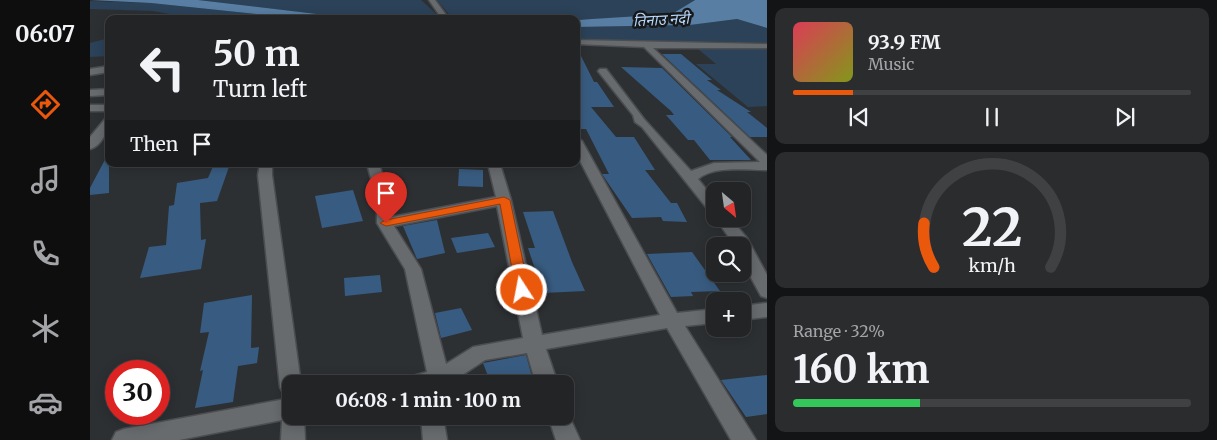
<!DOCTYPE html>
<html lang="en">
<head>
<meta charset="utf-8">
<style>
  :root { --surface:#222426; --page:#2a2c2e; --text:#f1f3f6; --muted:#a2a4a7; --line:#3f4143; --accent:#ea580c }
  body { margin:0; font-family:Merriweather,"Noto Sans Devanagari",serif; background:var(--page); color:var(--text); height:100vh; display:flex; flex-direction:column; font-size:19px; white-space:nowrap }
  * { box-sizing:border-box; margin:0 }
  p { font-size:16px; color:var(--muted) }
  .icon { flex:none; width:28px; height:28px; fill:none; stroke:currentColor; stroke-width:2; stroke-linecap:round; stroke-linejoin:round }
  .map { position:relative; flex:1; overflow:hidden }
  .details { display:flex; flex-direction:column; gap:8px; padding:8px; background:#131415; width:450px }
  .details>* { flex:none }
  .banner { position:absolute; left:15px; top:15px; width:475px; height:152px; border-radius:10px; box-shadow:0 2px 12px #0003,0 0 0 1px var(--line); background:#222426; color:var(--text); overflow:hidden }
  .needle { width:32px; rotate:151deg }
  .buttons { position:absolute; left:616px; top:182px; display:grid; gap:10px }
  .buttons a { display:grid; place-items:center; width:45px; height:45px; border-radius:10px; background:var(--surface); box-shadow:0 2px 12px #0003,0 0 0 1px var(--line); font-size:25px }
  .speed { position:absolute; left:15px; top:360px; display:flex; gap:10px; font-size:25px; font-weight:700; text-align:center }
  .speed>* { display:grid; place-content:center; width:65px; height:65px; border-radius:50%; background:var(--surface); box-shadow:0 2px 12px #0003,0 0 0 1px var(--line); line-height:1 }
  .speed .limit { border:8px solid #d22; background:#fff; color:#111 }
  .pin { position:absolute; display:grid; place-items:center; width:42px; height:42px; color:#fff; margin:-51px -21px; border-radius:50% 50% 50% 0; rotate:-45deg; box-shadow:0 0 5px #0007 }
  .pin .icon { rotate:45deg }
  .me { position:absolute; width:55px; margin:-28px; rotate:349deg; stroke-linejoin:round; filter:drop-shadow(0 0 4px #0008) }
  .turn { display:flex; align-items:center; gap:18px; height:105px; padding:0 25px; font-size:22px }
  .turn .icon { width:65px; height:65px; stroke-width:2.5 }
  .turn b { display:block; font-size:35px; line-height:42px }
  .then { display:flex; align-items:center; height:48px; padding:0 25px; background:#0003; gap:10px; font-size:19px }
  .big { font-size:38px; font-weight:700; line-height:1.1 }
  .details .widget { flex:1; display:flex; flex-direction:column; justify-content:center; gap:8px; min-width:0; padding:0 18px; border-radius:10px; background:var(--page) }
  .details .dial { align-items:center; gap:0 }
  .dial svg { height:130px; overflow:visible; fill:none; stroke:var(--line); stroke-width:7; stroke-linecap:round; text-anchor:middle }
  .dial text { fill:var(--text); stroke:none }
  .song { display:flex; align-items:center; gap:15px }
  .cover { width:60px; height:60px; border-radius:8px; background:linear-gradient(135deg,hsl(350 70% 55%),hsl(70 70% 35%)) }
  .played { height:5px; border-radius:2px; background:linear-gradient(90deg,var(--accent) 15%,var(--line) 15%) }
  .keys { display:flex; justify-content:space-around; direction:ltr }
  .charge { height:8px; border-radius:4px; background:linear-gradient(90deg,#34c759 32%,var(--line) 0) }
  .trip { position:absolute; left:192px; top:375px; width:292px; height:50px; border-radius:10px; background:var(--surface); box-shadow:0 2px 12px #0003,0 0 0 1px var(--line); font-weight:700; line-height:50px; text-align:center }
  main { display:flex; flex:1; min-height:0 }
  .tabs { display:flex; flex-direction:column; width:90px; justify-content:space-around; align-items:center; background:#0e0e0f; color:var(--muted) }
  .tabs .icon { width:35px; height:35px }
  .tabs .current { color:var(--accent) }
  .tabs b { font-size:22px; color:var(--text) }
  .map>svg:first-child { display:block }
  .green { fill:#2b4259 }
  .water { fill:#587ea4 }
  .building { fill:#385c81 }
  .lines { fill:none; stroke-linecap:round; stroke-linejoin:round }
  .minor-casing { stroke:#4b4d50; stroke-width:3 }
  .minor { fill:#686b6e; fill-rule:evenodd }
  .route { fill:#ea580c; stroke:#983908 }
  .labels { text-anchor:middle; stroke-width:5; stroke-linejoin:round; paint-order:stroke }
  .far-water-label { font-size:15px; font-style:italic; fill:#b5d7fb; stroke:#171819 }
</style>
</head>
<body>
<main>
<nav class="tabs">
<b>06:07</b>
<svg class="icon current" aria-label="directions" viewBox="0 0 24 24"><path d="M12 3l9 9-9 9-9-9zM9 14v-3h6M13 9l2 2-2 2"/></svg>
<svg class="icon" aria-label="music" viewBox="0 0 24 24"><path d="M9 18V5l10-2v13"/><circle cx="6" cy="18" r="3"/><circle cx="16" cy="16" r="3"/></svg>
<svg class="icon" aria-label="phone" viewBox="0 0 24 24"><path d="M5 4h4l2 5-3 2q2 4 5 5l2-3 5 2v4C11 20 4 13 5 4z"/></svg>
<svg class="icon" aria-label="climate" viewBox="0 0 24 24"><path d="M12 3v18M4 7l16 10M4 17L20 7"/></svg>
<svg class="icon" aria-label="car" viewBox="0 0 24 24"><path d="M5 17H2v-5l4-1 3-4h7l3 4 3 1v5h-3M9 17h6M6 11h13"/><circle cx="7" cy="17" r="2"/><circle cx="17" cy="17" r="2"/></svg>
</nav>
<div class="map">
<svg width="677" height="440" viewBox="0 0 677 440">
  <rect width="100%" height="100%" fill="#2d3033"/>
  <path class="green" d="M108,0H331L352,19H269Z
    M347,0H605L582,14L520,19H363Z
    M0,1L61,3L214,19H83L80,14L63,11L0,9Z
    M647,19L677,28V43C613,40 550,43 486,41V27L599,25Z
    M19,38V56L0,57V43Z
    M677,47V106L658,107L606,64H626L608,49Z"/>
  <path class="water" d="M0,0H108L269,19H214L61,3Z
    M605,0H677V28L647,19L600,25L486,27V20L582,14Z"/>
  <path class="building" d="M486,46L504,82H507L524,107H501L526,137H544L565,170H555L581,203H587L597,222L573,221L571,217L542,218L518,183L512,174H519L496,129H486Z
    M572,54H591L622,80H617L631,90H627L661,112H657L677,128V137H660Z
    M531,67L572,68L642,137H640L661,160H620L604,140H598L576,115H584L581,111Z
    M19,152V193L0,195V188Z
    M124,164H140L127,201L110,203L111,240L116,239L111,269L50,278L59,247L76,245L79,206L84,205L87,183L118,178Z
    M369,169L393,170V187L368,186Z
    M263,190L273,221L232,228L225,196Z
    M463,211L482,262L495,291L453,293L438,248H445L433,212Z
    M347,220L355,253L327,259L313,226Z
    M398,233L405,247L367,253L361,238Z
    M602,252L630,291L601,292L603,296L581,297L557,254Z
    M290,275L292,292L255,296L254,278Z
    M162,295L161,348L169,347L167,363L148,366L143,402L105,408L113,370L110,371L119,332L110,333L114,303Z
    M371,308L382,330L351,338L345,313Z
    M436,355L444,384H401L393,363Z
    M677,375V414L656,417L631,380Z"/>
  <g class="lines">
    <g class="minor-casing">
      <path id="minor" d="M339,0H345L359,19H352Z
        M486,40L677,44V48H563L677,155V170C656,170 624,165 608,179L625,200V213L620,212L552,127L545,122L543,115L508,71L510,69H516L554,119L601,171L624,163L670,162L554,47L486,44Z
        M19,66V72L0,75V69Z
        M19,89V95L0,96V90Z
        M0,105H19V111H0Z
        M19,118C19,129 12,146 0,149V137L15,119Z
        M486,137L492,141L587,313L625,309V323L595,326L666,440H641L577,328L456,349L468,384H446L437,353L395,360L359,384H313L316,378L337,372L315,269L287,223V200L277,164H289L301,200L302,217L406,197L398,164H410L421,200L452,335L570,315L486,153ZM407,206L433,338L383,347L356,364L331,269L304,226Z
        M170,164H182V175L211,384H201V396L193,393L190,387L168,175Z
        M626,219H641L657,238L677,275V298L671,296L652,261V246H645Z
        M677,303V317L652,320V306Z
        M201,398V416H214L215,440H191L192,420L89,440H22L26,432L34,429Z
        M476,409L490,440H466L458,416H476Z
        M331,416H353L357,440H333Z"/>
    </g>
    <use href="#minor" class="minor"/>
  </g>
  <path class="route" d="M414,197L420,200L439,290L432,295L426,290L410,204L296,226L290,223L296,220Z"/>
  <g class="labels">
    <g class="far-water-label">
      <text transform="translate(571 20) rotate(-3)" y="5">तिनाउ नदी</text>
    </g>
  </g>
</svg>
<div class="buttons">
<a><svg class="needle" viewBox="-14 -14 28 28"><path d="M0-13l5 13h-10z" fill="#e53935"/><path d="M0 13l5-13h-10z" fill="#a2a4a7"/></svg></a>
<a><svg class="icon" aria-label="search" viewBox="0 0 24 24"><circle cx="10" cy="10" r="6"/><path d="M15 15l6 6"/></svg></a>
<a>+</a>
</div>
<div class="speed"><div class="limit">30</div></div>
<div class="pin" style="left:296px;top:223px;background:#d93025"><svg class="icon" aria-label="arrive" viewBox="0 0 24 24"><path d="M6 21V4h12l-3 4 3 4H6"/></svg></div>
<svg class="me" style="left:432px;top:290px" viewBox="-20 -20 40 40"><circle r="17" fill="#ea580c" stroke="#fff" stroke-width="3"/><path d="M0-11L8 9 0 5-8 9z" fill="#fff"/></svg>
<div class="trip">06:08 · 1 min · 100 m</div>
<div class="banner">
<div class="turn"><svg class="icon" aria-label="left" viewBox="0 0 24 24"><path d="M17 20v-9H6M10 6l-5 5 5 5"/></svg><div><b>50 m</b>Turn left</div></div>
<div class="then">Then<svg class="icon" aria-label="arrive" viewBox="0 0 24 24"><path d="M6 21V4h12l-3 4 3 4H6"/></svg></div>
</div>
</div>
<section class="details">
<div class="widget">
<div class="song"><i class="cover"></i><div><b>93.9 FM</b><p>Music</p></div></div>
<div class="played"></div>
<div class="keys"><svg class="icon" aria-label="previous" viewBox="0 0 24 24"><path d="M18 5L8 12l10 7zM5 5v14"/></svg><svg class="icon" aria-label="pause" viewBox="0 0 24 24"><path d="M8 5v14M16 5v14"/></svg><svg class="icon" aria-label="next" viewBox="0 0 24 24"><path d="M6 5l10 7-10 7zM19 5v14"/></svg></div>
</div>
<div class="widget dial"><svg viewBox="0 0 100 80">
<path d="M14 69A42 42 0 1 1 86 69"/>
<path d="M14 69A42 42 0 0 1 8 42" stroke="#ea580c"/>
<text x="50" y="56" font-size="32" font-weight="700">22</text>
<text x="50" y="72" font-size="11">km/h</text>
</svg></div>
<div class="widget"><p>Range · 32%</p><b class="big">160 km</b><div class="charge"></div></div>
</section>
</main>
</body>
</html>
